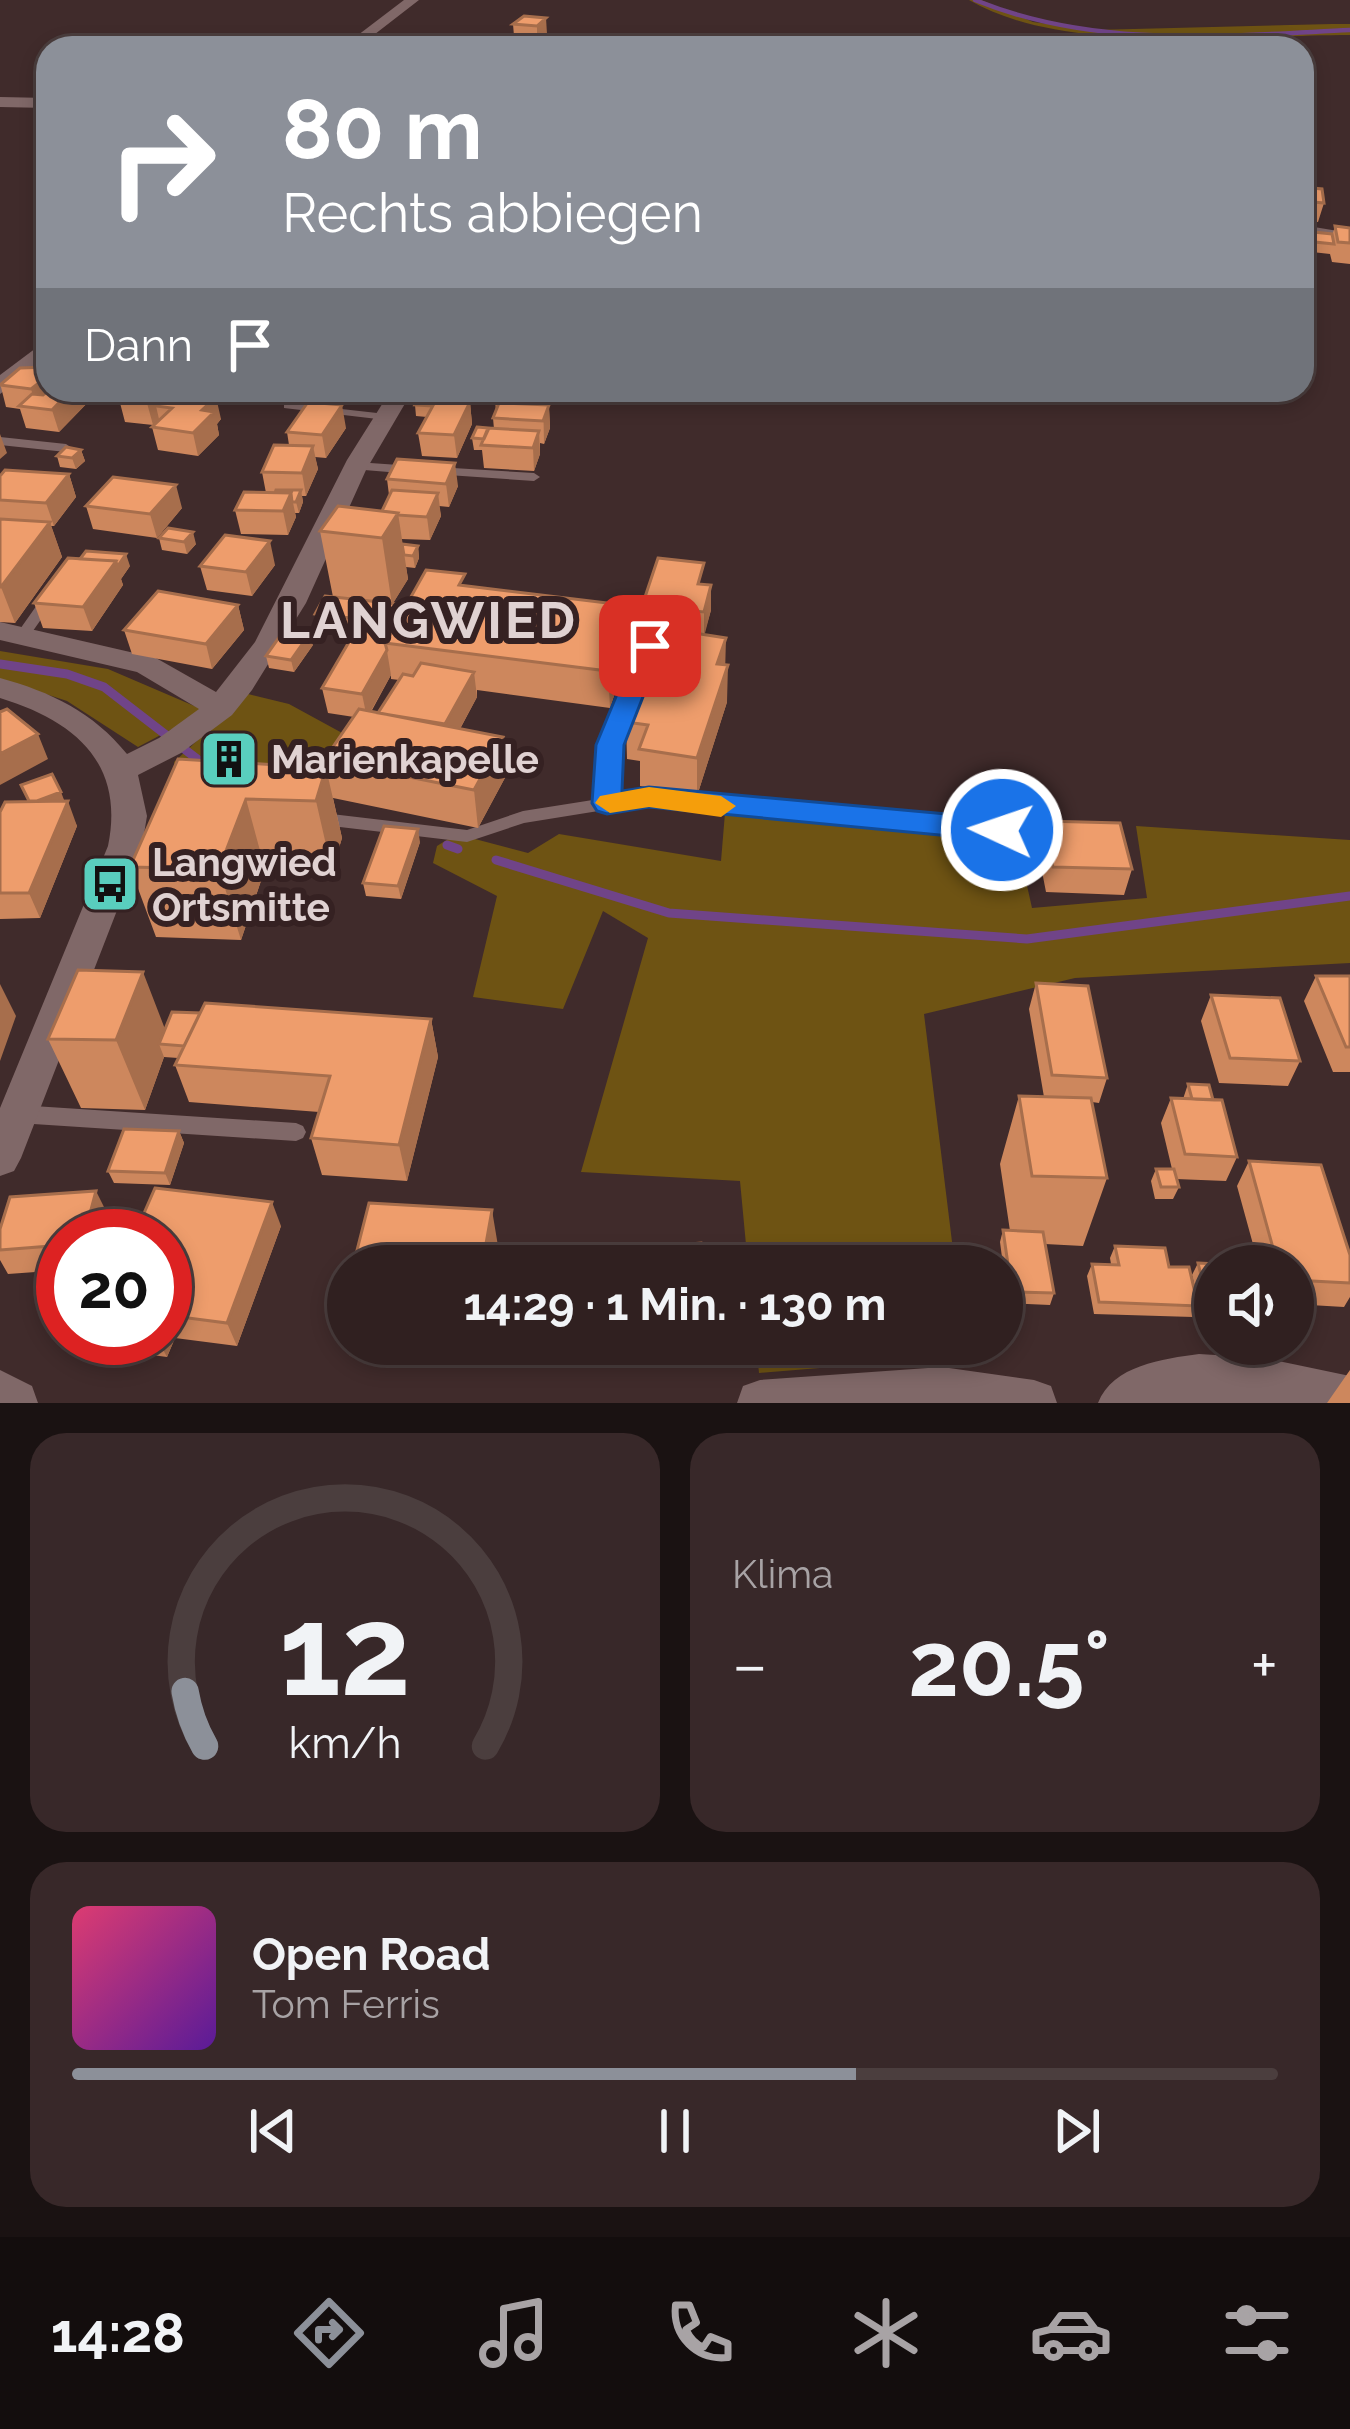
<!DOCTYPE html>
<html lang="de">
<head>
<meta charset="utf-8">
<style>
  :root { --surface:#302020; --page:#382829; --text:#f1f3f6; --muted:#a8a3a5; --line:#4b3e3e; --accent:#8c9099 }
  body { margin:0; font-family:Raleway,sans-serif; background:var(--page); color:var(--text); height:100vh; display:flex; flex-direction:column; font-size:45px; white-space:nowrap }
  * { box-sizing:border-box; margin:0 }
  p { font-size:39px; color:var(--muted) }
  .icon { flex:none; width:66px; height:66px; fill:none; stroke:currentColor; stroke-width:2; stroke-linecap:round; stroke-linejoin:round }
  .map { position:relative; height:1403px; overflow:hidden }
  .details { display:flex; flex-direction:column; gap:30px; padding:30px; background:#1a1212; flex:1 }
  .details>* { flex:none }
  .top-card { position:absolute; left:36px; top:36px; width:1278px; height:366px; border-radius:36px; box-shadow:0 6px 18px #0003,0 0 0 3px var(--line); background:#8c9099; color:#fff; overflow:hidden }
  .buttons { position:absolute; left:1194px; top:1245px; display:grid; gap:24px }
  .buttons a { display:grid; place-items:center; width:120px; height:120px; border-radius:50%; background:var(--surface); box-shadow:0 6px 18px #0003,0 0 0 3px var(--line); font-size:60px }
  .speed { position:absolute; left:36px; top:1209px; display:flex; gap:24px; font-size:60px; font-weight:700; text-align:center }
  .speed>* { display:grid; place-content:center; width:156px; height:156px; border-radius:50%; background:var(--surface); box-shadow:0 6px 18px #0003,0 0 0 3px var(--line); line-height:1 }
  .speed .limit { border:18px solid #d22; background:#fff; color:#111 }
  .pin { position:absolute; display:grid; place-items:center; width:102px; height:102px; color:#fff; margin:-51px; border-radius:24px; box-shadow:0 6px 18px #0006 }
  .me { position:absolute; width:132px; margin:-66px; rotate:273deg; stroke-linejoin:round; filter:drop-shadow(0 0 9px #0008) }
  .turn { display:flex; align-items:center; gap:42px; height:252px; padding:0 48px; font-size:54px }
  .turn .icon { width:156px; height:156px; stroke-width:2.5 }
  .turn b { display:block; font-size:84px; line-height:102px }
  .then { display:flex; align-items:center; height:114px; padding:0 48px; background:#0003; gap:24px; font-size:45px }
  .big { font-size:90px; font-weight:700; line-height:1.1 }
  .details .widget { flex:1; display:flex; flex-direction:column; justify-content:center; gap:18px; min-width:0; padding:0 42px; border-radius:36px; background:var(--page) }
  .details .dial { align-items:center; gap:0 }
  .dial svg { height:312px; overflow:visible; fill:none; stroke:var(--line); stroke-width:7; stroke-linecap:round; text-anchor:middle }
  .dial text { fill:var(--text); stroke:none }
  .song { display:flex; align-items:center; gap:36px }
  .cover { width:144px; height:144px; border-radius:18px; background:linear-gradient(135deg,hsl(340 70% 55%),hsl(270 70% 35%)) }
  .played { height:12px; border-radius:6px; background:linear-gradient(90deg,var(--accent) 65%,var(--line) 65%) }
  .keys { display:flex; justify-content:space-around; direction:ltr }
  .heat { display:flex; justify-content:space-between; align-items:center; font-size:66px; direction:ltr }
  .details .tiles { flex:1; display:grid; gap:30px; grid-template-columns:1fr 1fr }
  .widget:last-child { grid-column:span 2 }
  .trip { position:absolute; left:327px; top:1245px; width:696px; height:120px; border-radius:60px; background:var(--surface); box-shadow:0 6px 18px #0003,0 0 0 3px var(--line); font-weight:700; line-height:120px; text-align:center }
  .tab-bar { display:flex; height:192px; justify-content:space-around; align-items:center; background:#130d0d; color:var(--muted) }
  .tab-bar .icon { width:84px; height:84px }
  .tab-bar .active { color:var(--accent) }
  .tab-bar b { font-size:54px; color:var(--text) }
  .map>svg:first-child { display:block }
  .green { fill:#6e5313 }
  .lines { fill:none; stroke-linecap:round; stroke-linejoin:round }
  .stream-far1 { stroke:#704488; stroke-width:4.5 }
  .stream { stroke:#704488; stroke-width:9 }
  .service { fill:#806868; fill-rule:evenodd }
  .minor { fill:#806868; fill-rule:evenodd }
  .tertiary { fill:#806868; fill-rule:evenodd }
  .wall { fill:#cd875d; fill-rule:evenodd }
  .shaded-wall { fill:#a76e4c }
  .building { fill:#ee9d6c; stroke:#a76e4c; stroke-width:3 }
  .route { fill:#1a73e8; stroke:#114b97; stroke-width:3 }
  .slow { fill:#f59e0b }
  .labels { text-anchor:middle; stroke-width:12; stroke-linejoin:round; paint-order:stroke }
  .poi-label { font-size:39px; font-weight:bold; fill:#e0d2d2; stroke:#352122; text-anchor:start }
  .district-label { font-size:51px; font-weight:bold; letter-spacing:3px; fill:#e0d2d2; stroke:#352122 }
</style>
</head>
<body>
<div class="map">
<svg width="1350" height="1403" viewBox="0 0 1350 1403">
  <rect width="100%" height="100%" fill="#402b2b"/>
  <path class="green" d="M969,0H981L1033,22L1094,30L1332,24H1350V35C1239,35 1065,56 969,0Z
    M0,651L108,669L206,711L138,747L67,701L0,679Z
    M248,694L289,704L344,734L301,810L183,800L174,762Z
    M725,813L1016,836L1032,908L1147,898L1136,826L1350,840V963L1075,978L924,1014L955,1266H748L740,1181L581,1172L648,938L603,911L563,1009L473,997L497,896L433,863L437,846L456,834L528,853L559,834L721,861Z
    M756,1344H965L966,1356L759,1373Z"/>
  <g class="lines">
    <path class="stream-far1" d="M975,0C1095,49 1224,36 1350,30"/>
    <path class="stream" d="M0,664L67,674L104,687L205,765
      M447,845L458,849
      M496,860L669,913L1027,939L1350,896"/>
    <path class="service" d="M288,403L386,414L392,417L386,420L284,408V404Z
      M0,437L66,444L72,448L66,452L0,445Z
      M356,462L413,466L419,470L413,474L352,469L350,466Z
      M437,467L534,473L540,477L534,481L433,474V468Z
      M49,594L56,598L28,638H18L16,635L18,632L44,595Z
      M650,642L657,646L618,744L615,796L648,791L957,823L1059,826L1065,828L1067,832L1065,836L1059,838L957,835L648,803L524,823L467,842L323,825L317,823L315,819L317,815L323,813L467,830L523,811L599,799L602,744L643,646Z
      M18,1105L296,1123L303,1126L306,1132L303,1138L296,1141L18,1123L11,1120L8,1114L11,1108Z"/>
    <path class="minor" d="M0,97L48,98V108L0,107Z
      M1302,225L1350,233V245L1302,237Z
      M391,390H413L366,470L306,603L252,690L232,715L181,753L138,775L147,816L142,846L21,1158L14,1171L0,1176V1108L108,846C125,763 75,721 0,698V678C51,692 93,712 127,754L159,738L199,709L137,672L0,640V622L156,658L216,692L255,642L347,460Z
      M1199,1354L1264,1358L1350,1376V1403H1098C1113,1365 1163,1359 1199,1354Z
      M942,1367L1034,1380L1051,1386L1057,1403H737L743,1386L760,1380Z
      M0,1370L32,1386L38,1403H0Z"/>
    <path class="tertiary" d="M404,0H419L357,48H341Z
      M48,339V356L0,394V375Z"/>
  </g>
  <path class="wall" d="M524,16L547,34L537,43L525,41V48L514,36L513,24Z
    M1302,187L1324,203L1318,222L1302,221Z
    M1335,226L1350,228V264L1332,262L1330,254L1312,252L1310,242L1313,232L1332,236Z
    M0,383L48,390H94L96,394L59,432L26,428L20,409L6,407Z
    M119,390H188L186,393L221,419L217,424L219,435L198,456L158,450L152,427L159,419L153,425L125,422L119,399L125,394L120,393Z
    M222,390H281L282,395L274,404L253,402L251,393Z
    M324,390H369L360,402L325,399Z
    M494,390H551L552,401L549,407L550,428L544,444L540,443V454L534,471L484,468L482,450H474L472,438L494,429L493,418L496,411Z
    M451,401L470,402L472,424L457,458L422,456L418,433L427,417L416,416L415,405Z
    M346,428L326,458L315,457L318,469L306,496H302L303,502L299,513H295L296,517L288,535L241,534L235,510L266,493L262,472L289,445L287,432Z
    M81,450L85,461L76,469L60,467L57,456Z
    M397,459L458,486L449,507L439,506L441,516L430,540L401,539L402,544L418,546L419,558L415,568L406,567L408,579L393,603L406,605L466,586L632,606V642L610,708L477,690V697L460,729L503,737L507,774L478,828L333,798L342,838L332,871L265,869L241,940L156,937L130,867L178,759L326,768L324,760L354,717L328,713L322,688L356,631L317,626L315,614L333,597L320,531L382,511L389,495L387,479ZM391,675V679L399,680L379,713L371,712Z
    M69,474L76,497L54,526H51L62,557L15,623L0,622V476Z
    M86,506L182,508L157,538L93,529Z
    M159,538L196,544L187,554L162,550Z
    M275,565L252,596L207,590L200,566Z
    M130,566L121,579L123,585L92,631L43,628L34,603Z
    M704,585H711V610L704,634L725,665L727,702L697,796L640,786V761L627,759L626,722L664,658L674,633L643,630L642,606Z
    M238,605L244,630L212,669L132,654L124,630Z
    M313,645L294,672L269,668L266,656Z
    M64,801L77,826L40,918L0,919V812Z
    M1043,821L1132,869L1124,895L1046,892L1037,846Z
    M420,842L401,899L366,896L363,883Z
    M1316,976H1350V1072H1333L1304,1001Z
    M1036,983L1107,1078L1099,1103L1092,1102L1107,1178L1083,1246L1045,1244L1054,1293L1050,1305L1008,1303L1000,1242L1003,1230L1010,1231L1000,1164L1019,1096L1044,1097L1029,1009Z
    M1211,995L1300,1061L1288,1086L1219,1083L1201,1021Z
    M431,1019L438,1057L407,1181L322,1175L311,1138L319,1112L189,1102L175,1065L178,1058L164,1057L145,1110L81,1108L48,1039L165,1030Z
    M1188,1084L1213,1100L1237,1157L1226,1181L1176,1179L1179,1187L1173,1199H1155L1151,1181L1156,1169H1172L1161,1123L1171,1098L1183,1099Z
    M179,1131L184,1143L170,1185L114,1183L108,1171Z
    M1249,1161L1350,1255V1297L1344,1307L1293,1304V1266H1259L1237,1186Z
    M108,1215L63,1236V1270L8,1274L0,1260V1229Z
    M281,1226L237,1346L175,1338L167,1357L107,1349L101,1338H165V1236Z
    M1115,1246L1169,1267L1198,1306L1193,1317L1094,1314L1087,1276L1092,1264H1111L1110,1258Z
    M1198,1263L1215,1266V1315H1202L1192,1275Z
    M348,1286V1344H481L478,1364L350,1356L339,1322Z
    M1350,1370V1403H1327Z"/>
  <path class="shaded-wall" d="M546,18L547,34L537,43V26Z
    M524,36L525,48H513Z
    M48,376V390L37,408L31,389Z
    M71,390H94L96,394L59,432L52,410Z
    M160,390H188L170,408L156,406L159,419L153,425L147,403Z
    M275,390H281L282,395L274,404L272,393Z
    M358,390H369L360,402Z
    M543,390H551L552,401L549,407L550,428L544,444Z
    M216,397L221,419L217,424L219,435L198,456L193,433L202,410Z
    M470,402L472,424L457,458L454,435Z
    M342,405L346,428L326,458L322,435Z
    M539,431L540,454L534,471L533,448Z
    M0,434L7,453L0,459Z
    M313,446L318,469L306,496L302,473Z
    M81,450L85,461L76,469L72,458Z
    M455,463L458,486L449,507L446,484Z
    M69,474L76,497L54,526L46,503Z
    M176,485L182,508L157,538L150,514Z
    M301,490L303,502L299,513L296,502Z
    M291,493L296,517L288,535L283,511Z
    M438,493L441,516L430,540L427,517Z
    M398,513L408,579L392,605L382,538Z
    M50,522L62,557L15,623L1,587Z
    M193,532L196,544L187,554L184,542Z
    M270,541L275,565L252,596L246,572Z
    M418,546L419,558L415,568L413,556Z
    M126,554L130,566L121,579L123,585L92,631L83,607L116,561Z
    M711,585V610L704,637V612Z
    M238,605L244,630L212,669L206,644Z
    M632,606V642L610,708L608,671Z
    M310,633L313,645L294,672L291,660Z
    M726,638L725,674L717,664Z
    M387,651L391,675L367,718L362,694Z
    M728,665L727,702L697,796V758Z
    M474,672L477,697L449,749L445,724Z
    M38,734L48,759L0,785V754Z
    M503,737L507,774L478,828L474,790Z
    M326,768L342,838L332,871L316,801Z
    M61,792L66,805L30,804Z
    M246,799L265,869L241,940L219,869Z
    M68,801L77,826L40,918L29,893Z
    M418,829L420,842L401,899L398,886Z
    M143,972L170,1042L159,1044L164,1057L145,1110L116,1040Z
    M0,984L16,1016L0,1061Z
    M431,1019L438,1057L407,1181L399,1145Z
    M179,1131L184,1143L170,1185L165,1173Z
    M96,1191L108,1215L103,1236H84Z
    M272,1202L281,1226L237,1346L227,1323Z
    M492,1210L498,1246L494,1266H482Z
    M165,1318L175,1338L167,1357L157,1338H165Z
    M474,1344H481L478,1364Z"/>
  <path class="building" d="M524,16L546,18L537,26L513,24Z
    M498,35L524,36L513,48H485Z
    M1302,187L1322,189L1324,203L1302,201Z
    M1335,226L1350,228V243L1338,242Z
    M1313,232L1332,234L1334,244L1315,242Z
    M48,367V376L31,389L0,385L20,368Z
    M49,390H71L52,410L19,406L32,394L43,395Z
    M129,390H160L147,403L119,399Z
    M251,390H275L272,393Z
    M173,391L216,397L202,410L214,412L193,433L152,427L172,408L156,406Z
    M423,392L450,395L447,400H436L432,406L415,405Z
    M436,400L470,402L454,435L418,433Z
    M308,402L342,405L322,435L287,432Z
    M499,403L549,405L543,421L493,418Z
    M477,427L489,428L484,439L472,438Z
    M488,428L539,431L533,448L481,445Z
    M274,445L313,446L302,473L262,472Z
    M66,447L81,450L72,458L57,456Z
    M397,459L455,463L446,484L387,479Z
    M5,470L69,474L46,503L0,500V476Z
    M113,477L176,485L150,514L86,506Z
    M276,490H301L296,502H292L291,493H275Z
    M392,490L438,493L427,517L397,515L398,513L382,511Z
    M244,492L291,493L283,511L235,510Z
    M338,506L398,513L382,538L320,531Z
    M0,519L50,522L1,587H0Z
    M168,528L193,532L184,542L159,538Z
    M225,535L270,541L246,572L200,566Z
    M402,544L418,546L413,556L404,555Z
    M86,551L126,554L117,567L116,561L80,559Z
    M68,558L116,561L83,607L34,603Z
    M658,558L704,563L698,584L711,585L704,612L642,606Z
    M426,570L465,574L459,585L632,606L608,671L385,643Z
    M158,591L238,605L206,644L124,630Z
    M325,596L406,605L390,634L380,633L387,622L315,614Z
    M285,629L310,633L291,660L266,656Z
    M356,630L390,635L385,643L387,650L362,694L322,688Z
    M675,630L726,638L717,664L728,665L697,758L639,749L648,725L626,722L651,656L664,658Z
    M421,663L474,672L445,724L378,713L403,674L413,676Z
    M7,709L38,734L0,754V712Z
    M359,709L503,737L474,790L324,760Z
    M178,759L326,768L316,801L246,799L219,869L130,867Z
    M52,774L61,792L37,801H29L21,785Z
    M68,801L29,893H0V812L5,802Z
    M1043,821L1120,823L1132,869L1053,867Z
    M384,826L418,829L398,886L363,883Z
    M78,970L143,972L116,1040L48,1039Z
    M1316,976H1350V1047H1346Z
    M1036,983L1088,986L1107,1078L1052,1075Z
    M1211,995L1280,998L1300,1061L1230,1058Z
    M205,1003L431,1019L399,1145L311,1138L330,1076L175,1065Z
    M172,1012L200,1013L184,1046L159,1044Z
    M1188,1084L1209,1085L1213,1100L1192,1099Z
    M1019,1096L1091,1098L1107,1178L1032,1176Z
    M1171,1098L1222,1100L1237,1157L1185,1154Z
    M124,1129L179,1131L165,1173L108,1171Z
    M1249,1161L1321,1165L1350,1255V1283L1293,1280V1266H1278Z
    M1156,1169H1174L1179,1187H1161Z
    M155,1188L272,1202L227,1323L165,1315V1236H134Z
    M96,1191L84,1236H63V1245L0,1250V1229L10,1197Z
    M369,1203L492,1210L482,1266H353Z
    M1003,1230L1043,1232L1054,1293L1012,1292Z
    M701,1243L704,1266H625L624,1249Z
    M1115,1246L1165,1248L1169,1267H1189L1198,1306L1099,1302L1092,1264L1119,1265Z
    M1198,1263L1217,1264V1266H1215V1303H1208Z
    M348,1286V1322H339Z"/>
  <path class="route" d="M650,637L663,646L624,745L622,791L649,787L1002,819L1013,823L1017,830L1013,838L1002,841L649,807L607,814L597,811L592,803L596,745L637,646Z"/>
  <path class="slow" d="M649,787L721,796L736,806L721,817L649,807L610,813L595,803L600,796Z"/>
  <defs>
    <g id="building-square" transform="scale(3)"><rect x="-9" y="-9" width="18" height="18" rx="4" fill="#59cebe" stroke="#352122"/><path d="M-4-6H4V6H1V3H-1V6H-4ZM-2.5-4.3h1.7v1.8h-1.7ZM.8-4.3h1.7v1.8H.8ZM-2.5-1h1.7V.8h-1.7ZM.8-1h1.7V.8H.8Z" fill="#111"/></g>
    <g id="bus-square" transform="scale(3)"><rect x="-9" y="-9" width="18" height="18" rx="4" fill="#59cebe" stroke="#352122"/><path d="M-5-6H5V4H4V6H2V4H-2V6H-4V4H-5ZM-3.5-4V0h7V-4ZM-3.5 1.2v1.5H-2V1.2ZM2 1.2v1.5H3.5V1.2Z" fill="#111"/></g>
  </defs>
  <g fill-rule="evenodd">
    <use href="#building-square" x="229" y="759"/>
    <use href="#bus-square" x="110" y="884"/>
  </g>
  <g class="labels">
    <g class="poi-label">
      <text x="271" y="773">Marienkapelle</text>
      <text x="152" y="876">Langwied<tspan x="152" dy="45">Ortsmitte</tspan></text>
    </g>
    <g class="district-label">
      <text x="429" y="638">LANGWIED</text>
    </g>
  </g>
</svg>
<div class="buttons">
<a><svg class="icon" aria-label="sound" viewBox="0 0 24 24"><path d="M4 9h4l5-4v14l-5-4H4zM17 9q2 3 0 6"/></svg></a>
</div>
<div class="speed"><div class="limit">20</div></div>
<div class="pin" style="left:650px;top:646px;background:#d93025"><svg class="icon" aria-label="arrive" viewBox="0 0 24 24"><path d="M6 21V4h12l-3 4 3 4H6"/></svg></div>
<svg class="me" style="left:1002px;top:830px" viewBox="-20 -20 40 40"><circle r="17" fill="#1a73e8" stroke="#fff" stroke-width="3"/><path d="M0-11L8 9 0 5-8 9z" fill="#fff"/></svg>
<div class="trip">14:29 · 1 Min. · 130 m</div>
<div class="top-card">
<div class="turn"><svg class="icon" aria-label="right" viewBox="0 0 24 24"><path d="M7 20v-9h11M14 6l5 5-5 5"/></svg><div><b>80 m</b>Rechts abbiegen</div></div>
<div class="then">Dann<svg class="icon" aria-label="arrive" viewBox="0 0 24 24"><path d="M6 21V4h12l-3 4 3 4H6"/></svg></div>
</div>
</div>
<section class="details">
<div class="tiles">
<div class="widget dial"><svg viewBox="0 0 100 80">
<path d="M14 69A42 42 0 1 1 86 69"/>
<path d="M14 69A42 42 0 0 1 9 55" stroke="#8c9099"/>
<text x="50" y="56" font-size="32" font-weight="700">12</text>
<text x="50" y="72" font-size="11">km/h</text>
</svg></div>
<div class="widget"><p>Klima</p>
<div class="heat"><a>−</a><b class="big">20.5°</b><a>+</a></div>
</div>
<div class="widget">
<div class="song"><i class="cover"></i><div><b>Open Road</b><p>Tom Ferris</p></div></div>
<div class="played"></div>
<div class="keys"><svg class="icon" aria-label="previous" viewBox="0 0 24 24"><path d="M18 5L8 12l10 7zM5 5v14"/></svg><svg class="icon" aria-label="pause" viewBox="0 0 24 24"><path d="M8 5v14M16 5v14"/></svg><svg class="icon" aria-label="next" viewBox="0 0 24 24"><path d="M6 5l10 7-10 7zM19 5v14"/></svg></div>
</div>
</div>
</section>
<nav class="tab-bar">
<b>14:28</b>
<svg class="icon active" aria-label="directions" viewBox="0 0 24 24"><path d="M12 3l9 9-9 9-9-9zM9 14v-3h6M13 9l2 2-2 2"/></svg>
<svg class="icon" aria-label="music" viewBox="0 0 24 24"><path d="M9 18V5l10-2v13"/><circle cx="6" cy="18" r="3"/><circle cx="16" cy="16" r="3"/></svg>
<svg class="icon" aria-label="phone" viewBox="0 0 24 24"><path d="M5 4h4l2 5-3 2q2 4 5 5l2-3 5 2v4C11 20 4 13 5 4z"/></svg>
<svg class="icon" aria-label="climate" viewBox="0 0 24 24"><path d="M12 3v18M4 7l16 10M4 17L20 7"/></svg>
<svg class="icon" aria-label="car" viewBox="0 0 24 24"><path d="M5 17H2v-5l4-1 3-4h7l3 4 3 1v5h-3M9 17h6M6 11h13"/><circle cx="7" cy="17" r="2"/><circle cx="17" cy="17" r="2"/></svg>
<svg class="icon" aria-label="filters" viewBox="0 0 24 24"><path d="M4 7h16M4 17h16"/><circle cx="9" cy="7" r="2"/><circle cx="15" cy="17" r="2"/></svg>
</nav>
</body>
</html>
